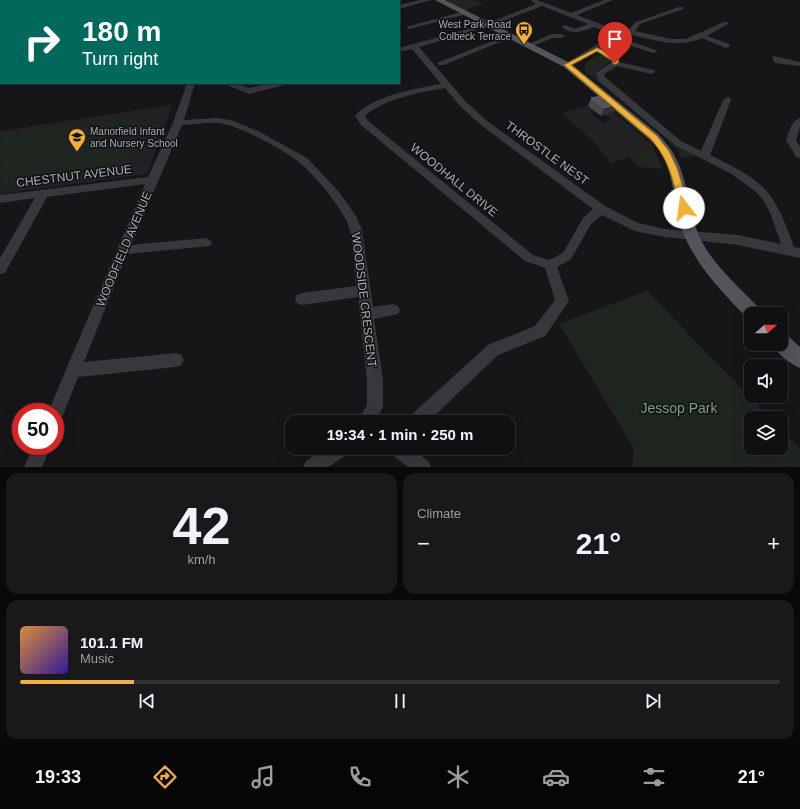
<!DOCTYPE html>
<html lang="en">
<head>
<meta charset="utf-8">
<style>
  :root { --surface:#101012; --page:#19191b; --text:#f1f3f6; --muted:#9c9d9f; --line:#303032; --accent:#f2b134 }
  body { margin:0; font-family:Helvetica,sans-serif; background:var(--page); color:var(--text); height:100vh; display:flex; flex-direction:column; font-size:15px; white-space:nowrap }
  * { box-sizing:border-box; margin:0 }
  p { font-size:13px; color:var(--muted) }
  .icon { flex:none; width:22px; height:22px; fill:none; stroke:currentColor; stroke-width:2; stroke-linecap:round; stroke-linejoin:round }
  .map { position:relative; height:467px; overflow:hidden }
  .drawer { display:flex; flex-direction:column; gap:6px; padding:6px; background:#09090a; flex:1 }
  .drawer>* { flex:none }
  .top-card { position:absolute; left:0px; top:0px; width:400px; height:84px; box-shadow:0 4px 16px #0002,0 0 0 1px var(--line); background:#00695c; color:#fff; overflow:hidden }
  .needle { width:26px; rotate:69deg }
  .tools { position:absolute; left:744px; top:307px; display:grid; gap:8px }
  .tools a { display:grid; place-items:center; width:44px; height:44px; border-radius:8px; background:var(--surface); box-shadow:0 4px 16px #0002,0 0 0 1px var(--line); font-size:20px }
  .speed { position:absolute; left:12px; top:403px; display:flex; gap:8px; font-size:20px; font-weight:700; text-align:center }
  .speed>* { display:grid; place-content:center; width:52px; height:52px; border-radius:50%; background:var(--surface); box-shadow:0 4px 16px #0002,0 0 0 1px var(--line); line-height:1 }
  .speed .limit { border:6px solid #d22; background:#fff; color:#111 }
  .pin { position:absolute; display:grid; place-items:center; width:34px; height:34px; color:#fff; margin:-41px -17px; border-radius:50% 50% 50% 0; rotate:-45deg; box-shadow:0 0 4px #0007 }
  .pin .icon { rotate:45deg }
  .me { position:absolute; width:44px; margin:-22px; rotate:345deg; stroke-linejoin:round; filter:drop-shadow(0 0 3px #0008) }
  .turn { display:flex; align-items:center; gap:14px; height:84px; padding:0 16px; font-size:18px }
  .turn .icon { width:52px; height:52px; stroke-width:2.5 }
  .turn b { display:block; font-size:28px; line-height:34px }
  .big { font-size:30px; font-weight:700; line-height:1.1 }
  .drawer .card { flex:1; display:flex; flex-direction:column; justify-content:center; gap:6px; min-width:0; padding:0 14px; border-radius:12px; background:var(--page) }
  .drawer .dial { align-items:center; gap:0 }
  .dial b { font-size:52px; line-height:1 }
  .song { display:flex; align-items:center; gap:12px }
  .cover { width:48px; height:48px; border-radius:6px; background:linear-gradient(135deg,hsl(30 70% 55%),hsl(250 70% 35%)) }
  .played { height:4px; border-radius:2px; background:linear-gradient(90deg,var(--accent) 15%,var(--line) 15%) }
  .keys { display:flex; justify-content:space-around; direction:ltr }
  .heat { display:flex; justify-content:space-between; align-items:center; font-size:22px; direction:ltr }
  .drawer .tiles { flex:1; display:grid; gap:6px; grid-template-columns:1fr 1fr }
  .card:last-child { grid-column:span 2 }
  .trip { position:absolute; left:285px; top:415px; width:230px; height:40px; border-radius:12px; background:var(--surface); box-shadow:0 4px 16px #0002,0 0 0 1px var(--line); font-weight:700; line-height:40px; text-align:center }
  .tabs { display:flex; height:64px; justify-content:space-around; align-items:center; background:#060607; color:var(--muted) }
  .tabs .icon { width:28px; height:28px }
  .tabs .selected { color:var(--accent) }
  .tabs b { font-size:18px; color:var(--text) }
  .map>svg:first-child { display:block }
  .built { fill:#222225 }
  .green { fill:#1e261f }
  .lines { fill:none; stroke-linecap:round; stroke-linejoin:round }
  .minor { fill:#37383d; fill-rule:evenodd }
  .major { fill:#53555c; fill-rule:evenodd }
  .wall { fill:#47494d }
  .shaded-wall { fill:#2f3033 }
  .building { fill:#525359; stroke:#5f6168 }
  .route { fill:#f2b134; stroke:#9d7322 }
  .labels { text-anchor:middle; stroke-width:3; stroke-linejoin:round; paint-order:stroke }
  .far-poi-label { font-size:10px; fill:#a8adb8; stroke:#111113; text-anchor:end }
  .street-label { font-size:12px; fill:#a8adb8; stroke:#111113 }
  .near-park-label { font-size:14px; fill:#7fa381; stroke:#111113 }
</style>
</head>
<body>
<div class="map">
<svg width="800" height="467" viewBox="0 0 800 467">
  <rect width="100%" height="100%" fill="#161618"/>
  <path class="built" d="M172,105L147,174L0,194V131Z
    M587,106L595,111L590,113L604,123L611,120L605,115L614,112L656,148L611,163L599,149V147L562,113Z"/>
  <path class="green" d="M446,0H476L483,4L465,10Z
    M597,55L605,56L611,61L600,69L598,72L605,87L646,120L699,156L681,157L678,150L664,137L586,72L584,68L586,63Z
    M139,115L125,169L0,188L1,133Z
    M653,147L663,169L638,167L629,157L644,152L642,150Z
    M647,291L770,418H751V448H781V429L800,449V467H632L634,449L559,324Z"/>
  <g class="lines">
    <path class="minor" d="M123,0H129V1H123Z
      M227,0H233L234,1H228Z
      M420,0H431L399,9V5Z
      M532,0H537L571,13L604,0H613L577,15L608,27L629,29L636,22L679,7H683V9L640,24L635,31L671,39H686L724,22H728V24L707,36L729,44L730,46L726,48L702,38C673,51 646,36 617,32L618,37L658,51L654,53L614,41L602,49L619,59V62L654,70L655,72L651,74L617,66L604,74L606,78L681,141L701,151L723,100L727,97L730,98L731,100L710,155C765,182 773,188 794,247L800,248V258L738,245L665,237L635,231L602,215L591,224L571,259L557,267L569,301L545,336L498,355L428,422H408L410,416L488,345L535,326L555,300L545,268L525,261L361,125L355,116C371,96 417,88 441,84L412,49L399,52V48L486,24L536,4L532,2ZM542,6L588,24L575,29L565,25L562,27C573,36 582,31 594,27L611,34V36L563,65L567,67H570L597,52L612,62L596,73L599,81L675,145L730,173L756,192L763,200L770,212L781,244L738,235L665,229L638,223L605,206L487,121L466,102L419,47L490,26ZM445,88L460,106L481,125L593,209L583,218L563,253L549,260L533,255L368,121L365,116C383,99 421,92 445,88Z
      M465,11L467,12V14L409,29L406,27Z
      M510,34L512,35V37L444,65H438L437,63Z
      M552,34H561L565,36L561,38H553L530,47L526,45Z
      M773,56L800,62V66L775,63L772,58Z
      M0,59H1V63H0Z
      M187,83H195L184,120L216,118L231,120L258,131L307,158L339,192L356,216L362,230L373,307L393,304L398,306L400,310L398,314L374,319L383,380V407L375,422H357L367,405V380L358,297L302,305L297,303L295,299L297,295L302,293L356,286C354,269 354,235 346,220C337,202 315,176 300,163C288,152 241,127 224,124C210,121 196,124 182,125L131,245L206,238L210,240L212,243L210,246L127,254L84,362L176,353L181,355L184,360L181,365L176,367L78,377L61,420L55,422V412H48L145,184L47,197L5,273L0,274V258L35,198L0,203V195L148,177L173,123Z
      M222,83H234L249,88L272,83H286L285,85L249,94Z
      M800,118V127L796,140L800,147V158L796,157L786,140C789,132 791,121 800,118Z
      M33,446H51L42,467H24Z
      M326,448H351L348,454L328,467H303L306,461Z
      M388,448H411L428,461L431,467H408L391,454Z"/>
    <path class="major" d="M435,0H445L570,63L658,134C663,140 668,145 672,151C688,177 688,208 699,236C712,264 739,287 760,309L763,314H751V321L748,319C724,294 699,269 685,237C673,209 676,177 660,151C657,147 653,143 650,140L564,67Z
      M781,334L788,336L800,347V368C790,364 777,354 773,344H781Z"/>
  </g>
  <path class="wall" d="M591,98L617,104L614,112L601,116L588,106Z"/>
  <path class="shaded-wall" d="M617,104L614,112L601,116L604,108Z"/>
  <path class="building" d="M606,95L617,104L604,108L591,98Z"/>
  <path class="route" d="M597,48L613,55L619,61L617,64H613V61L597,51L571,65L657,136L669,151L677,168L689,208L687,210L684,211L680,208C673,181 670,161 651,139L564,65Z"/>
  <defs>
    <g id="bus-pin" transform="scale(0.9)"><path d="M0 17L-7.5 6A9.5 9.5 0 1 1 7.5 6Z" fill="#f2b134" stroke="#111113"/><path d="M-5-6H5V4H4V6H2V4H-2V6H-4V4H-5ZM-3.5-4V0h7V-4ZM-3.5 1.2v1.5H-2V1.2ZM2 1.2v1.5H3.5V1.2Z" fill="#111"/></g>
    <g id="school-pin" transform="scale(0.9)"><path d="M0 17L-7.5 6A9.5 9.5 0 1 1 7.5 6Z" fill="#f2b134" stroke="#111113"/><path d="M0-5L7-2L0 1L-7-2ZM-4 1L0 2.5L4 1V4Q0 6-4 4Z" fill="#111"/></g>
  </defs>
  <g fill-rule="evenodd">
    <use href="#bus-pin" x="524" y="30"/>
    <use href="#school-pin" x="77" y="137"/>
  </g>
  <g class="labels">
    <g class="far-poi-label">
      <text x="511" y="28">West Park Road<tspan x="511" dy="12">Colbeck Terrace</tspan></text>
      <text x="90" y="135" text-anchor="start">Manorfield Infant<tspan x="90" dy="12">and Nursery School</tspan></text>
    </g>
    <g class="street-label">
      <text transform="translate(547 153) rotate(36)" y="4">THROSTLE NEST</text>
      <text transform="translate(74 176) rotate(-7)" y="4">CHESTNUT AVENUE</text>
      <text transform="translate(454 180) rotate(39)" y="4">WOODHALL DRIVE</text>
      <text transform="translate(124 249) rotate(-67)" y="4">WOODFIELD AVENUE</text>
      <text transform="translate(364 300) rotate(83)" y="4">WOODSIDE CRESCENT</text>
    </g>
    <g class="near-park-label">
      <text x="679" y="413">Jessop Park</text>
    </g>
  </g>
</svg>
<div class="tools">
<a><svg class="needle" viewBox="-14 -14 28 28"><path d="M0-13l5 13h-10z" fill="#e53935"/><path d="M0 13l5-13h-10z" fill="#9c9d9f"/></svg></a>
<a><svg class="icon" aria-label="sound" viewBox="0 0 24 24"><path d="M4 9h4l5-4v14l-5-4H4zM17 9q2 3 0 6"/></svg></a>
<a><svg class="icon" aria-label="layers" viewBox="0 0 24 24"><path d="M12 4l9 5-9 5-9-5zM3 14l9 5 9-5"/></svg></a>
</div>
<div class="speed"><div class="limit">50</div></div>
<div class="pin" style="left:615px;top:63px;background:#d93025"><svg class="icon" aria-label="arrive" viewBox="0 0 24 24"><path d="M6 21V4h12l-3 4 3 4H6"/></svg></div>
<svg class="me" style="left:684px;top:208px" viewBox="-20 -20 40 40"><circle r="19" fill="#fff"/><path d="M0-13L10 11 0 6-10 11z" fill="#f2b134"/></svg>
<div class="trip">19:34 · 1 min · 250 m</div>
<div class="top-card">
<div class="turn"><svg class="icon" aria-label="right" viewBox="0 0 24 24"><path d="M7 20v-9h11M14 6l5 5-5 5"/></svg><div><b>180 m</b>Turn right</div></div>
</div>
</div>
<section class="drawer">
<div class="tiles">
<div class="card dial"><b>42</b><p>km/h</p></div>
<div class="card"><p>Climate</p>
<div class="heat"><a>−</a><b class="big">21°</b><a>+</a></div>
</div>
<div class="card">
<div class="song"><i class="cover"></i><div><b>101.1 FM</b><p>Music</p></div></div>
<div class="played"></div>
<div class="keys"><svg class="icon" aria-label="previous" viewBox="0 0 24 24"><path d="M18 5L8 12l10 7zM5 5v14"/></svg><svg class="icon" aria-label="pause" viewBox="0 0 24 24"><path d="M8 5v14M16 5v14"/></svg><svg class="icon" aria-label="next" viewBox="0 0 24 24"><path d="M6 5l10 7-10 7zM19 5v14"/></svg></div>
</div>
</div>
</section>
<nav class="tabs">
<b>19:33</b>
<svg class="icon selected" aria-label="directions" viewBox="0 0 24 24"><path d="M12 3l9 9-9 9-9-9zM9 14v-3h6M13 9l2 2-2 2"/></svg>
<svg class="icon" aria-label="music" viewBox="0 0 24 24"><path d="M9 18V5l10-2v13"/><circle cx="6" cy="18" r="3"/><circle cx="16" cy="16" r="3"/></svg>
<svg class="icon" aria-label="phone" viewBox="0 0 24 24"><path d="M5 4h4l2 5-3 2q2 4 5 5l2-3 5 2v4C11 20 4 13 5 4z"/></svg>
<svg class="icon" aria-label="climate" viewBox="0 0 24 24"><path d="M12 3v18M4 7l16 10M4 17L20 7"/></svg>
<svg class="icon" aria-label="car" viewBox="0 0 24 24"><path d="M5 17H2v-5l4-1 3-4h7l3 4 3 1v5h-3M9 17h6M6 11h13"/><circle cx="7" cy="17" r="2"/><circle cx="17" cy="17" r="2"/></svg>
<svg class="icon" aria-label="filters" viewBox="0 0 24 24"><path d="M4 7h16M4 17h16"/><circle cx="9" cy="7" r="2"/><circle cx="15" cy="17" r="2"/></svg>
<b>21°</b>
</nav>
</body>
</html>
